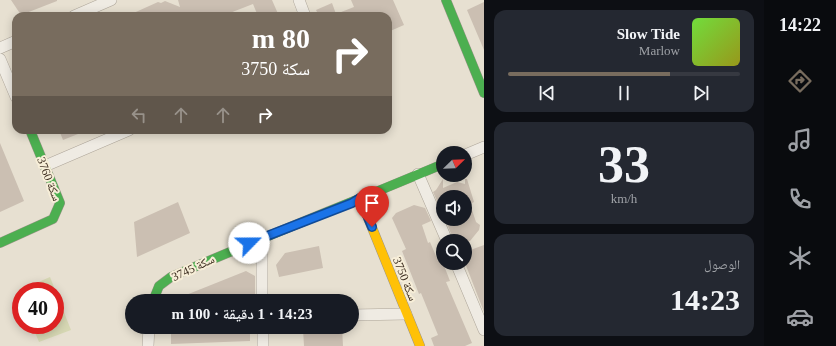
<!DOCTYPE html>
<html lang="ar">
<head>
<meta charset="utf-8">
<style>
  :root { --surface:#171b24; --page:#242831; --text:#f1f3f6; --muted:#9ea1a6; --line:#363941; --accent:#786c5e }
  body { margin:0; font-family:"Times New Roman","Noto Naskh Arabic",serif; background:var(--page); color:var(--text); direction:rtl; height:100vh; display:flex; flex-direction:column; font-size:15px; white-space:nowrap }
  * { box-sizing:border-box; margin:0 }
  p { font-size:13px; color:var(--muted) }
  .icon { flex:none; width:22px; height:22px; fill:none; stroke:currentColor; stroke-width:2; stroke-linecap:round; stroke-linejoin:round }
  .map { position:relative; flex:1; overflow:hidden; direction:ltr }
  .panel { display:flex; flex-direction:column; gap:10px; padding:10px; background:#0d0f14; width:280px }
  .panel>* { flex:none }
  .hud { position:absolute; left:12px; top:12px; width:380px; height:122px; border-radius:12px; box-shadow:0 2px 10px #0003; direction:rtl; background:#786c5e; color:#fff; overflow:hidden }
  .needle { width:26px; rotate:67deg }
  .tools { position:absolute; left:436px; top:146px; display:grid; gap:8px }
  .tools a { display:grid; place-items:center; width:36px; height:36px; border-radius:50%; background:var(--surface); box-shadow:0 2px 10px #0003; font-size:20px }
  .speed { position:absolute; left:12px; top:282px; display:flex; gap:8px; font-size:20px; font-weight:700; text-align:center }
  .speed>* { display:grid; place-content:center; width:52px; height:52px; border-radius:50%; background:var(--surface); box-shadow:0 2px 10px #0003; line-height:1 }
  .speed .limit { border:6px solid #d22; background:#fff; color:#111 }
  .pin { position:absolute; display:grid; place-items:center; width:34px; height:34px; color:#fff; margin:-41px -17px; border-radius:50% 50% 50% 0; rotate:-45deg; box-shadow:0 0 4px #0007 }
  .pin .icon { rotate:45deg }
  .me { position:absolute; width:44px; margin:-22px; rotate:67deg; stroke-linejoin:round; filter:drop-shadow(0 0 3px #0008) }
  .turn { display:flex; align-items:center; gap:14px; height:84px; padding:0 16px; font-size:18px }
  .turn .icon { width:52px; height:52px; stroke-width:2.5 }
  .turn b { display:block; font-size:28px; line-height:34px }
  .lanes { display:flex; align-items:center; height:38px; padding:0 16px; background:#0003; justify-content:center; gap:20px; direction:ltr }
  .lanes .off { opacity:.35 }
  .big { font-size:30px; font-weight:600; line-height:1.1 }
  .panel .card { flex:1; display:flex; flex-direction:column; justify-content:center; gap:6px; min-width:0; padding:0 14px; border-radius:12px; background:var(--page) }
  .panel .dial { align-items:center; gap:0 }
  .dial b { font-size:52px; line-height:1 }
  .song { display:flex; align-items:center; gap:12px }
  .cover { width:48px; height:48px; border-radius:6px; background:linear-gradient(135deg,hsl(100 70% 55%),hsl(60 70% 35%)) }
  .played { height:4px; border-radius:2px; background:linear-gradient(90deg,var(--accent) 70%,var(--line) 70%) }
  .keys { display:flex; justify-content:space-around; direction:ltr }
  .trip { position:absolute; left:125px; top:294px; width:234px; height:40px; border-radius:20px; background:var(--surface); box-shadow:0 2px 10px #0003; font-weight:600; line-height:40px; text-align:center; direction:rtl }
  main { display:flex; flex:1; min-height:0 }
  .dock { display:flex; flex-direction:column; width:72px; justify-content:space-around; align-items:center; background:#090b0e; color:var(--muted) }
  .dock .icon { width:28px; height:28px }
  .dock .selected { color:var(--accent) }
  .dock b { font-size:18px; color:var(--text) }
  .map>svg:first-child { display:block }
  .green { fill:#d6d7b3 }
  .building { fill:#cbbfb2 }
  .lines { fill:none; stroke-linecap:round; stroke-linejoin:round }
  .street-casing { stroke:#ada599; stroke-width:12 }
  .fast-casing { stroke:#9c958a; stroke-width:10 }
  .slow-casing { stroke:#9c958a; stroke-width:10 }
  .street { stroke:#efebe3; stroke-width:11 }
  .fast { stroke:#4caf50; stroke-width:9 }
  .slow { stroke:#ffc107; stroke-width:9 }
  .route-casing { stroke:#114b97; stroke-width:10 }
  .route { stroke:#1a73e8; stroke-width:7 }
  .labels { text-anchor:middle; stroke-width:4; stroke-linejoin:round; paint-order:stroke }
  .street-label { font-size:12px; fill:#3d2e20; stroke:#f7eed8 }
</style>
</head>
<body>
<main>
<nav class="dock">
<b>14:22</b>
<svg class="icon selected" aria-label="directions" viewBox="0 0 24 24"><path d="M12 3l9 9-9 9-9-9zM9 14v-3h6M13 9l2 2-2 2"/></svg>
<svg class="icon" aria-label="music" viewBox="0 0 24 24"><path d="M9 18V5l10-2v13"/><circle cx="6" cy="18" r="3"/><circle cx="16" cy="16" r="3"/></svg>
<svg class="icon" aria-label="phone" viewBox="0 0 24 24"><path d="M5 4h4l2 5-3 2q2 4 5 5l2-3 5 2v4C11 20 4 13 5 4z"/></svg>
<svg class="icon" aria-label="climate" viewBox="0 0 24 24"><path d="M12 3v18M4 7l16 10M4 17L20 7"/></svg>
<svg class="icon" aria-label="car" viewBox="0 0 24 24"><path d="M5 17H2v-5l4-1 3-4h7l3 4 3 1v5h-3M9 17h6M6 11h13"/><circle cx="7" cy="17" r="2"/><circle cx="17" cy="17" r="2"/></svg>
</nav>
<section class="panel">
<div class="card">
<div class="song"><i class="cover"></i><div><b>Slow Tide</b><p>Marlow</p></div></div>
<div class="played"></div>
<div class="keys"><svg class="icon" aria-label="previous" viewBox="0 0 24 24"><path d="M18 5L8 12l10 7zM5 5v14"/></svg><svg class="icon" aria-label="pause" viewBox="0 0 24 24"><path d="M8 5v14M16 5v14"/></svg><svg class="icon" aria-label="next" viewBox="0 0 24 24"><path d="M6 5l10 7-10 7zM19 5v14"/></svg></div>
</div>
<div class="card dial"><b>33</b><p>km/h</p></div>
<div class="card"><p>الوصول</p><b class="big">14:23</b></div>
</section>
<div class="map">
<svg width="484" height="346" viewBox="0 0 484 346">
  <rect width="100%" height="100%" fill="#e7e0d1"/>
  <path class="green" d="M50,277L71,330L39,342L32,325H55V291H21V297L18,291Z"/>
  <path class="building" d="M11,0H57V1L21,15Z
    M178,0H272L279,16H258L253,4L222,16H127L158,2L161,3L165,1L180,7Z
    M351,0H393L404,25L388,32V16H319L316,10L332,3L336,14L354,7Z
    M484,2V50L467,10Z
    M59,130H88L63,140Z
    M0,143L24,201L0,212Z
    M443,179V188L457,182L465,184V179H467L474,202L470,204L476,222L480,225L479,230L470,241H454L445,219H465V197H443V214L433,192L436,190Z
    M178,202L190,233L137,257L134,222Z
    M414,205L425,208L431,221L422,225L428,243L430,242L438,261L442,259L443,263L450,281L446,282L472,343L465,346H434L431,338L438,335L421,293L419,294L402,251L406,249L392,218L396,213Z
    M484,245V312L465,263V252Z
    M319,246L323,268L279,277L276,265L285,253Z
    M246,271L255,276V301H171Z
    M171,327H250V341L171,344Z
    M320,327H342L343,346H304L303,329H320Z"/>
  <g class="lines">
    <g class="street-casing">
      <path id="street" d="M299,0L305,16
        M74,16L111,0
        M0,48L16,41
        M0,59L16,97
        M465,155L484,147
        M45,166L129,130
        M418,174L447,241
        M262,238V301
        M456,263L484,330
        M352,315L406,314
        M263,327V346
        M148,346L149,327"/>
    </g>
    <g class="fast-casing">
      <path id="fast" d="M446,0L484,93
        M0,243L53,219L60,203L30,130
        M153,301L159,286L171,277C261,238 353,202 443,164"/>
    </g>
    <g class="slow-casing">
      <path id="slow" d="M360,198L420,346"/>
    </g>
    <use href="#street" class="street"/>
    <use href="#fast" class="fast"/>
    <use href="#slow" class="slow"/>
  </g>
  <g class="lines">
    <g class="route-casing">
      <path id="route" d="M249,243L352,203L360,198L372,227"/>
    </g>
    <use href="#route" class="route"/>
  </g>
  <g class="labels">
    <g class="street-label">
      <text transform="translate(49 179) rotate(69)" y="4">سكة 3760</text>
      <text transform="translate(193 268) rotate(-25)" y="4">سكة 3745</text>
      <text transform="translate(405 279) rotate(68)" y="4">سكة 3750</text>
    </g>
  </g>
</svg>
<div class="tools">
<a><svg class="needle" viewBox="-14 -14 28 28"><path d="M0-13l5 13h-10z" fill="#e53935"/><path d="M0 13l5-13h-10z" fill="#9ea1a6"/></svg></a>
<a><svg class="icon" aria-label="sound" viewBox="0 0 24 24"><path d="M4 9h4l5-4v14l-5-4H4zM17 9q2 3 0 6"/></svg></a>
<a><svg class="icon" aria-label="search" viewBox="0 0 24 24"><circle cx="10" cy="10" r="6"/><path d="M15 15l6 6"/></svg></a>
</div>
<div class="speed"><div class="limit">40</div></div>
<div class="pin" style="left:372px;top:227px;background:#d93025"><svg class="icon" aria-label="arrive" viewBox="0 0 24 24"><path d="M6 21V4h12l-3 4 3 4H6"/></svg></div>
<svg class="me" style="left:249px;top:243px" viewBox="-20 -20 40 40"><circle r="19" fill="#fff"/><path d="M0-13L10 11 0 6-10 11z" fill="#1a73e8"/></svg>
<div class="trip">14:23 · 1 دقيقة · 100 m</div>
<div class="hud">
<div class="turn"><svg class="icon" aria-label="right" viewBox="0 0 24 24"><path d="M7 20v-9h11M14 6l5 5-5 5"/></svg><div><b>80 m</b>سكة 3750</div></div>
<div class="lanes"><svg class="icon off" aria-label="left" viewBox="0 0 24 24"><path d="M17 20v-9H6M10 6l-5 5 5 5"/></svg><svg class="icon off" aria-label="ahead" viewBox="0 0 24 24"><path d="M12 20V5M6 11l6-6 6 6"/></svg><svg class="icon off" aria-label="ahead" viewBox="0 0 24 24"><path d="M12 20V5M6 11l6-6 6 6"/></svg><svg class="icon" aria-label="right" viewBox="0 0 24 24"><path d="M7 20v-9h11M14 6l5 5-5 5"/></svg></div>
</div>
</div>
</main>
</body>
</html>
